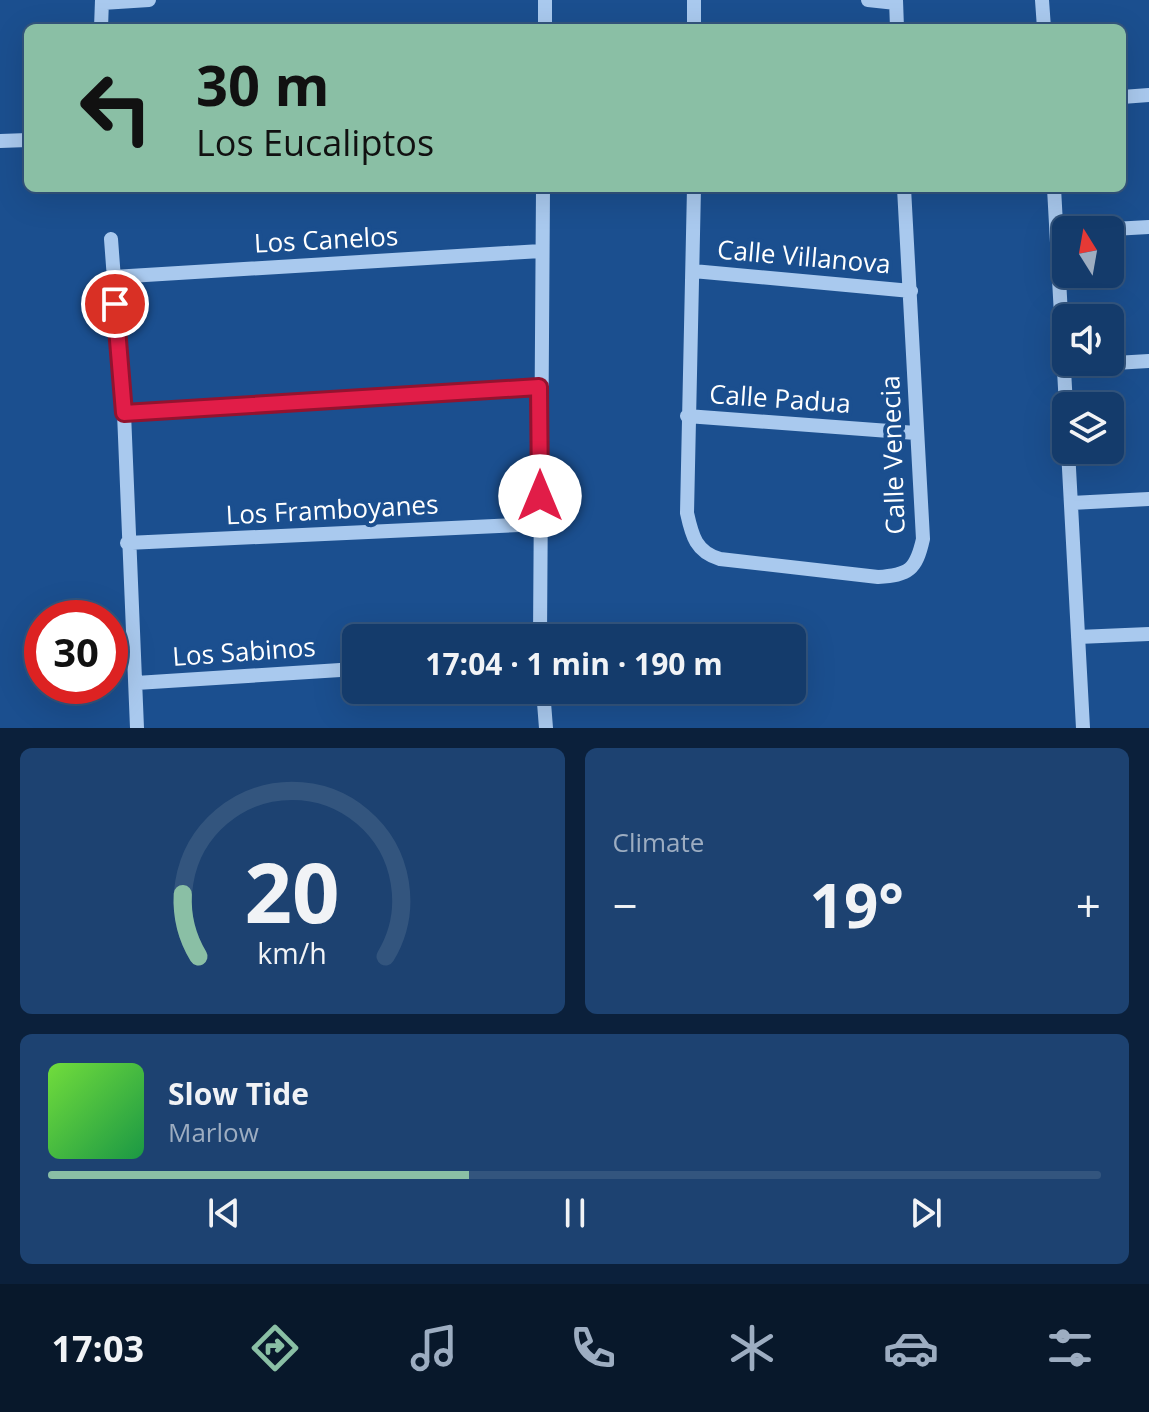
<!DOCTYPE html>
<html lang="en">
<head>
<meta charset="utf-8">
<style>
  :root { --surface:#143b6b; --page:#1d4271; --text:#f1f3f6; --muted:#9dadc1; --line:#33557e; --accent:#8abfa5 }
  body { margin:0; font-family:"Open Sans",sans-serif; background:var(--page); color:var(--text); height:100vh; display:flex; flex-direction:column; font-size:30px; white-space:nowrap }
  * { box-sizing:border-box; margin:0 }
  p { font-size:26px; color:var(--muted) }
  .icon { flex:none; width:44px; height:44px; fill:none; stroke:currentColor; stroke-width:2; stroke-linecap:round; stroke-linejoin:round }
  .map { position:relative; height:728px; overflow:hidden }
  .side { display:flex; flex-direction:column; gap:20px; padding:20px; background:#0b203b; flex:1 }
  .side>* { flex:none }
  .guide { position:absolute; left:24px; top:24px; width:1102px; height:168px; border-radius:12px; box-shadow:0 8px 32px #0002,0 0 0 2px var(--line); background:#8abfa5; color:#111; overflow:hidden }
  .needle { width:52px; rotate:349deg }
  .controls { position:absolute; left:1052px; top:216px; display:grid; gap:16px }
  .controls a { display:grid; place-items:center; width:72px; height:72px; border-radius:12px; background:var(--surface); box-shadow:0 8px 32px #0002,0 0 0 2px var(--line); font-size:40px }
  .speed { position:absolute; left:24px; top:600px; display:flex; gap:16px; font-size:40px; font-weight:700; text-align:center }
  .speed>* { display:grid; place-content:center; width:104px; height:104px; border-radius:50%; background:var(--surface); box-shadow:0 8px 32px #0002,0 0 0 2px var(--line); line-height:1 }
  .speed .limit { border:12px solid #d22; background:#fff; color:#111 }
  .pin { position:absolute; display:grid; place-items:center; width:68px; height:68px; color:#fff; margin:-34px; border:4px solid #fff; border-radius:50%; box-shadow:0 2px 8px #0007 }
  .me { position:absolute; width:88px; margin:-44px; rotate:0deg; stroke-linejoin:round; filter:drop-shadow(0 0 6px #0008) }
  .turn { display:flex; align-items:center; gap:28px; height:168px; padding:0 40px; font-size:36px }
  .turn .icon { width:104px; height:104px; stroke-width:2.5 }
  .turn b { display:block; font-size:56px; line-height:68px }
  .big { font-size:60px; font-weight:700; line-height:1.1 }
  .side .widget { flex:1; display:flex; flex-direction:column; justify-content:center; gap:12px; min-width:0; padding:0 28px; border-radius:12px; background:var(--page) }
  .side .dial { align-items:center; gap:0 }
  .dial svg { height:208px; overflow:visible; fill:none; stroke:var(--line); stroke-width:7; stroke-linecap:round; text-anchor:middle }
  .dial text { fill:var(--text); stroke:none }
  .song { display:flex; align-items:center; gap:24px }
  .cover { width:96px; height:96px; border-radius:12px; background:linear-gradient(135deg,hsl(100 70% 55%),hsl(140 70% 35%)) }
  .played { height:8px; border-radius:4px; background:linear-gradient(90deg,var(--accent) 40%,var(--line) 40%) }
  .keys { display:flex; justify-content:space-around; direction:ltr }
  .heat { display:flex; justify-content:space-between; align-items:center; font-size:44px; direction:ltr }
  .side .tiles { flex:1; display:grid; gap:20px; grid-template-columns:1fr 1fr }
  .widget:last-child { grid-column:span 2 }
  .trip { position:absolute; left:342px; top:624px; width:464px; height:80px; border-radius:12px; background:var(--surface); box-shadow:0 8px 32px #0002,0 0 0 2px var(--line); font-weight:700; line-height:80px; text-align:center }
  .tab-bar { display:flex; height:128px; justify-content:space-around; align-items:center; background:#08182b; color:var(--muted) }
  .tab-bar .icon { width:56px; height:56px }
  .tab-bar .on { color:var(--accent) }
  .tab-bar b { font-size:36px; color:var(--text) }
  .map>svg:first-child { display:block }
  .lines { fill:none; stroke-linecap:round; stroke-linejoin:round }
  .minor { stroke:#a9c9ee; stroke-width:14 }
  .route-casing { stroke:#92132f; stroke-width:20 }
  .route { stroke:#e11d48; stroke-width:14 }
  .labels { text-anchor:middle; stroke-width:8; stroke-linejoin:round; paint-order:stroke }
  .street-label { font-size:26px; fill:#fff; stroke:#1b4f8f }
</style>
</head>
<body>
<div class="map">
<svg width="1149" height="728" viewBox="0 0 1149 728">
  <rect width="100%" height="100%" fill="#1b4f8f"/>
  <g class="lines">
    <path class="minor" d="M694,0V28
      M868,0L896,3
      M896,0L897,28
      M1042,0L1044,28
      M102,3L149,0
      M101,28L102,0
      M545,28V0
      M1122,97L1149,95
      M0,141L28,140
      M694,188L687,513C692,536 696,552 720,559L878,577C909,575 916,570 923,539L904,188
      M1054,188L1066,406
      M1095,230L1149,227
      M111,239L124,413L137,728
      M693,271L911,291
      M113,277L541,251
      M1064,366L1149,361
      M124,413L539,387
      M687,416L916,433
      M1068,450L1083,728
      M1071,503L1149,499
      M127,543L540,524
      M1078,637L1149,634
      M540,638L543,188
      M136,683L356,669
      M543,690L546,728"/>
  </g>
  <g class="lines">
    <g class="route-casing">
      <path id="route" d="M115,304L124,413L539,387L540,496"/>
    </g>
    <use href="#route" class="route"/>
  </g>
  <g class="labels">
    <g class="street-label">
      <text transform="translate(326 240) rotate(-3)" y="9">Los Canelos</text>
      <text transform="translate(804 257) rotate(5)" y="9">Calle Villanova</text>
      <text transform="translate(780 399) rotate(4)" y="9">Calle Padua</text>
      <text transform="translate(893 455) rotate(-92)" y="9">Calle Venecia</text>
      <text transform="translate(332 510) rotate(-3)" y="9">Los Framboyanes</text>
      <text transform="translate(244 652) rotate(-4)" y="9">Los Sabinos</text>
    </g>
  </g>
</svg>
<div class="controls">
<a><svg class="needle" viewBox="-14 -14 28 28"><path d="M0-13l5 13h-10z" fill="#e53935"/><path d="M0 13l5-13h-10z" fill="#9dadc1"/></svg></a>
<a><svg class="icon" aria-label="sound" viewBox="0 0 24 24"><path d="M4 9h4l5-4v14l-5-4H4zM17 9q2 3 0 6"/></svg></a>
<a><svg class="icon" aria-label="layers" viewBox="0 0 24 24"><path d="M12 4l9 5-9 5-9-5zM3 14l9 5 9-5"/></svg></a>
</div>
<div class="speed"><div class="limit">30</div></div>
<div class="pin" style="left:115px;top:304px;background:#d93025"><svg class="icon" aria-label="arrive" viewBox="0 0 24 24"><path d="M6 21V4h12l-3 4 3 4H6"/></svg></div>
<svg class="me" style="left:540px;top:496px" viewBox="-20 -20 40 40"><circle r="19" fill="#fff"/><path d="M0-13L10 11 0 6-10 11z" fill="#e11d48"/></svg>
<div class="trip">17:04 · 1 min · 190 m</div>
<div class="guide">
<div class="turn"><svg class="icon" aria-label="left" viewBox="0 0 24 24"><path d="M17 20v-9H6M10 6l-5 5 5 5"/></svg><div><b>30 m</b>Los Eucaliptos</div></div>
</div>
</div>
<section class="side">
<div class="tiles">
<div class="widget dial"><svg viewBox="0 0 100 80">
<path d="M14 69A42 42 0 1 1 86 69"/>
<path d="M14 69A42 42 0 0 1 8 45" stroke="#8abfa5"/>
<text x="50" y="56" font-size="32" font-weight="700">20</text>
<text x="50" y="72" font-size="11">km/h</text>
</svg></div>
<div class="widget"><p>Climate</p>
<div class="heat"><a>−</a><b class="big">19°</b><a>+</a></div>
</div>
<div class="widget">
<div class="song"><i class="cover"></i><div><b>Slow Tide</b><p>Marlow</p></div></div>
<div class="played"></div>
<div class="keys"><svg class="icon" aria-label="previous" viewBox="0 0 24 24"><path d="M18 5L8 12l10 7zM5 5v14"/></svg><svg class="icon" aria-label="pause" viewBox="0 0 24 24"><path d="M8 5v14M16 5v14"/></svg><svg class="icon" aria-label="next" viewBox="0 0 24 24"><path d="M6 5l10 7-10 7zM19 5v14"/></svg></div>
</div>
</div>
</section>
<nav class="tab-bar">
<b>17:03</b>
<svg class="icon on" aria-label="directions" viewBox="0 0 24 24"><path d="M12 3l9 9-9 9-9-9zM9 14v-3h6M13 9l2 2-2 2"/></svg>
<svg class="icon" aria-label="music" viewBox="0 0 24 24"><path d="M9 18V5l10-2v13"/><circle cx="6" cy="18" r="3"/><circle cx="16" cy="16" r="3"/></svg>
<svg class="icon" aria-label="phone" viewBox="0 0 24 24"><path d="M5 4h4l2 5-3 2q2 4 5 5l2-3 5 2v4C11 20 4 13 5 4z"/></svg>
<svg class="icon" aria-label="climate" viewBox="0 0 24 24"><path d="M12 3v18M4 7l16 10M4 17L20 7"/></svg>
<svg class="icon" aria-label="car" viewBox="0 0 24 24"><path d="M5 17H2v-5l4-1 3-4h7l3 4 3 1v5h-3M9 17h6M6 11h13"/><circle cx="7" cy="17" r="2"/><circle cx="17" cy="17" r="2"/></svg>
<svg class="icon" aria-label="filters" viewBox="0 0 24 24"><path d="M4 7h16M4 17h16"/><circle cx="9" cy="7" r="2"/><circle cx="15" cy="17" r="2"/></svg>
</nav>
</body>
</html>
